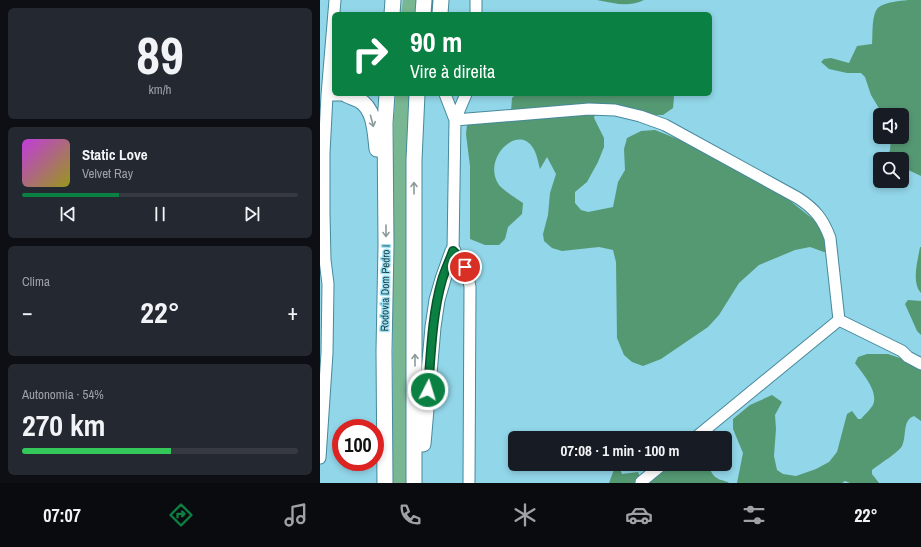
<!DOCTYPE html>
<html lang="pt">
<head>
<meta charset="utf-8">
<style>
  :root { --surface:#171b24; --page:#242831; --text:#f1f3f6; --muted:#9ea1a6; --line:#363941; --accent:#0b8043 }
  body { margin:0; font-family:"Archivo Narrow",sans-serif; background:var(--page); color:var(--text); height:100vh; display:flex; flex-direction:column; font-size:15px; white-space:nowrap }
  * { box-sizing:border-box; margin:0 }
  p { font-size:13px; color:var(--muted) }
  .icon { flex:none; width:22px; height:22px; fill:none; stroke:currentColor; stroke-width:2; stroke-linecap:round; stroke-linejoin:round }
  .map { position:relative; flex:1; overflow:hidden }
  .drawer { display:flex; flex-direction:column; gap:8px; padding:8px; background:#0d0f14; width:320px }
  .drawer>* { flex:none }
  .guide { position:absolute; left:12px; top:12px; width:380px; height:84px; border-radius:6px; box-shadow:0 2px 6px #0003; background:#0b8043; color:#fff; overflow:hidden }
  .fabs { position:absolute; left:553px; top:108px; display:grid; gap:8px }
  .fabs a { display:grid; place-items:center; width:36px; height:36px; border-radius:6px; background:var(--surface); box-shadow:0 2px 6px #0003; font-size:20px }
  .speed { position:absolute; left:12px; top:419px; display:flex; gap:8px; font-size:20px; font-weight:700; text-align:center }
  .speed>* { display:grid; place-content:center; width:52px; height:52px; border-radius:50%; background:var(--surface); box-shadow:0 2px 6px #0003; line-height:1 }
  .speed .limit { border:6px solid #d22; background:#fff; color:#111 }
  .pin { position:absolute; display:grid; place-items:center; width:34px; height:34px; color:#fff; margin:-17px; border:2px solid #fff; border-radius:50%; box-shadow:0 1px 4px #0007 }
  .me { position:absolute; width:44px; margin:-22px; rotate:5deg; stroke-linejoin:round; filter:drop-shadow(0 0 3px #0008) }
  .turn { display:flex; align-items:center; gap:14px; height:84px; padding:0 12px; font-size:18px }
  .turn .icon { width:52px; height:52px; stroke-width:2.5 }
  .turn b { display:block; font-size:28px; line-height:34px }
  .big { font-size:30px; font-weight:800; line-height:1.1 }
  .drawer .card { flex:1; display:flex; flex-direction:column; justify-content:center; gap:6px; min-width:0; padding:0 14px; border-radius:6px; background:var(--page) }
  .drawer .dial { align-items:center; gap:0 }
  .dial b { font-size:52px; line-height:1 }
  .song { display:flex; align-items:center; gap:12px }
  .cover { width:48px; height:48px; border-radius:6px; background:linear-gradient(135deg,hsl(290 70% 55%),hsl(60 70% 35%)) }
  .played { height:4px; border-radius:2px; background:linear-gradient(90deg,var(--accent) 35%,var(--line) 35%) }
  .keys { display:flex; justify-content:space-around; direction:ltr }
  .heat { display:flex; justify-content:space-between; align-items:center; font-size:22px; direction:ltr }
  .charge { height:6px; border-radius:3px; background:linear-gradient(90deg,#34c759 54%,var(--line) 0) }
  .trip { position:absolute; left:188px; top:431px; width:224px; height:40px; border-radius:6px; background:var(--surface); box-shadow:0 2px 6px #0003; font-weight:800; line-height:40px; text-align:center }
  .tabs { display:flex; height:64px; justify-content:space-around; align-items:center; background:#090b0e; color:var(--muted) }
  .tabs .icon { width:28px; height:28px }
  .tabs .selected { color:var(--accent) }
  .tabs b { font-size:18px; color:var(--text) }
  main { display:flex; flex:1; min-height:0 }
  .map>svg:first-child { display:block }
  .green { fill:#79b692 }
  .forest { fill:#559973 }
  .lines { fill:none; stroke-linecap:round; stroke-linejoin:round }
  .minor-casing { stroke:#46899b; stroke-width:13 }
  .highway-casing { stroke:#46899b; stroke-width:17 }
  .minor { stroke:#fff; stroke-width:11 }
  .highway { stroke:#fff; stroke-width:15 }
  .oneway { stroke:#8c9a9e }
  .route-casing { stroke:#07532c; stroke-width:10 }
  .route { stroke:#0b8043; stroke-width:7 }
  .labels { text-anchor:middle; stroke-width:3; stroke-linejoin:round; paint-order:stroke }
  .street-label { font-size:11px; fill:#19363d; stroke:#9ee3f6 }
</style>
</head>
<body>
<main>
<section class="drawer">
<div class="card dial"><b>89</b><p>km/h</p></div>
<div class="card">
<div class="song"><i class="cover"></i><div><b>Static Love</b><p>Velvet Ray</p></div></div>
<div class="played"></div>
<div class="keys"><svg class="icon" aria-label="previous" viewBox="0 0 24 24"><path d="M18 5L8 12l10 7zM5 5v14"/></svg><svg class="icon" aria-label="pause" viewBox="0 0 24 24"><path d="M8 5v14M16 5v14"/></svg><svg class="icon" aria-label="next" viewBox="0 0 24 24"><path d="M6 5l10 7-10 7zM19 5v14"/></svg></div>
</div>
<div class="card"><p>Clima</p>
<div class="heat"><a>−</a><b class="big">22°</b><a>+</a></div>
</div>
<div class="card"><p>Autonomia · 54%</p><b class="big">270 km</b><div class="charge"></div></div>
</section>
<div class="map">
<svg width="601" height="483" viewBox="0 0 601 483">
  <rect width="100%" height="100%" fill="#92d6e9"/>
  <path class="green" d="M83,0H97L96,14H81Z
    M76,94H90L88,118L87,178V483H73V176L74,116Z"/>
  <path class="forest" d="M277,0H324C308,8 294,3 277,0Z
    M588,0H601V176L582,167V159H566L570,150L571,137H582V115H563L551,95L545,77L541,73H527L509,69L501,62L504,59L511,58L529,63L537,46L552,44C553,35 551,13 559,7C566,2 580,1 588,0Z
    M196,94H353L354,97L353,108L343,115H329L293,104L284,106L276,111L274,118L284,138V147L278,162L267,182L255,192V203L261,210L268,212L293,207L298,182L305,170L304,149L307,138L321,131L335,130L360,140L442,183L469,200L498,223L506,237L507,251L504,252L490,247L475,250L439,265L419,283L399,315L388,327L341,359L323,366L312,362L304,355L297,338L296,262L293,250L279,247L242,251L232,248L224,241L223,234L228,215L230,193L236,174L227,157L220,169C218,162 217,154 213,148C198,123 161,159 179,185C183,190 197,199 203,203L202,214L188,227L185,239L179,245H165L150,239V166L146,134L147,125L158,116L191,111L192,98Z
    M600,247H601V293C591,282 598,260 600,247Z
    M588,300L601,301V335L597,331L585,304Z
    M547,354H568L589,361L601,368V421L594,416C582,420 587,436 582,446C579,452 558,465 552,470V474L559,483H530L525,481L522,483H417L423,453L413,429V419L430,405L452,395L462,402L455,415L456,429L454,456L457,470L463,474L476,476L496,469L509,462L517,452L527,414L532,411L538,419H541C544,415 550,410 553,405C559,391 542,373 535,363L538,357Z
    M296,464H298L302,474L318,472L320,477L323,478L353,464H387C390,468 392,476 397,478C401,481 405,480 409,483H289Z"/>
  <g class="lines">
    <g class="minor-casing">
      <path id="minor" d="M15,0L7,95H27
        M156,14V0
        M125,94L135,120L133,251C143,262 148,272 150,287L149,483
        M135,120L269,109L295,110L320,116L345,125L478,198C495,209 503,219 510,238L519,320
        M135,120L146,94
        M519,320L582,351L588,357L601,364
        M375,438L519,320
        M0,458L7,353L8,284L5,260L4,213V153L7,95
        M321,482L343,464"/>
    </g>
    <g class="highway-casing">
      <path id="highway" d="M72,14L73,0
        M103,14L104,0
        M120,14L121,0
        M27,95C31,97 35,98 39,100C55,109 55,132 57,149
        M103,444L113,327L117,300L123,279L133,251
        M65,483L64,351L66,245L65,123L67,94
        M94,483V160L97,94"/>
    </g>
    <use href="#minor" class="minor"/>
    <use href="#highway" class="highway"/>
  </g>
  <defs><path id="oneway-shaft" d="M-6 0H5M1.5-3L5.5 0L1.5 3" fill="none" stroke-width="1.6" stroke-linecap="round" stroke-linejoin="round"/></defs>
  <g class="oneway">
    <use href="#oneway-shaft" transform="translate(52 121) rotate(75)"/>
    <use href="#oneway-shaft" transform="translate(94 188) rotate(-90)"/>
    <use href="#oneway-shaft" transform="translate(66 231) rotate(90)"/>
    <use href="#oneway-shaft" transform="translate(95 360) rotate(-90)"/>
  </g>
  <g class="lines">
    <g class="route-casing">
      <path id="route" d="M108,390C111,353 112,315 122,280C125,270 130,260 133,251L140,258L145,267"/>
    </g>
    <use href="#route" class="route"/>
  </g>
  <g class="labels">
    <g class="street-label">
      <text transform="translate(65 288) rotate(-89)" y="4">Rodovia Dom Pedro I</text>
    </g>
  </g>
</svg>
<div class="fabs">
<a><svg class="icon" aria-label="sound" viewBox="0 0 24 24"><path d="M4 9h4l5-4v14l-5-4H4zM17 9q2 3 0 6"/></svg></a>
<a><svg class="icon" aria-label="search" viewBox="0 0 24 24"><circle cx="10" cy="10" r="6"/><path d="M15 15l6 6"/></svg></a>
</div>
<div class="speed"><div class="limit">100</div></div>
<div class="pin" style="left:145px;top:267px;background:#d93025"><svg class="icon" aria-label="arrive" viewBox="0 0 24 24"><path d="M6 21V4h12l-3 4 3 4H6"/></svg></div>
<svg class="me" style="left:108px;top:390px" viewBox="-20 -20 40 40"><circle r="17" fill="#0b8043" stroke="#fff" stroke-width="3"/><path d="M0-11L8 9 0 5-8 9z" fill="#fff"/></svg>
<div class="trip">07:08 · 1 min · 100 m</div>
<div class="guide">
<div class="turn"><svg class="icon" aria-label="right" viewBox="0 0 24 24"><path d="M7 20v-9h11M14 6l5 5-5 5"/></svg><div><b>90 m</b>Vire à direita</div></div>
</div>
</div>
</main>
<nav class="tabs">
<b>07:07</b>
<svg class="icon selected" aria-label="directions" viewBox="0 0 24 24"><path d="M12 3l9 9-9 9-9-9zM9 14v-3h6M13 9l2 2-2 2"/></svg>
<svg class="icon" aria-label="music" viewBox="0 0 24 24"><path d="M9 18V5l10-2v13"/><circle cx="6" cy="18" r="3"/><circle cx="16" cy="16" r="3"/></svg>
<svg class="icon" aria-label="phone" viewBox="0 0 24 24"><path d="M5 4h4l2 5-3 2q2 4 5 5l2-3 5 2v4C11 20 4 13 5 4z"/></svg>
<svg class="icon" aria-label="climate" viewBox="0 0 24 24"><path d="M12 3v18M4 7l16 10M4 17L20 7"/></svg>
<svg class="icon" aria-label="car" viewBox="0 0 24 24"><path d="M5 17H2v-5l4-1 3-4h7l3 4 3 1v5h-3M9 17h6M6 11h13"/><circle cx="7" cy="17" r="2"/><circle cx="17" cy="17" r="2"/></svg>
<svg class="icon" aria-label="filters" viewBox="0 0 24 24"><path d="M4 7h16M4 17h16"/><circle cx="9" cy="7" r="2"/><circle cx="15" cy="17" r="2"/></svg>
<b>22°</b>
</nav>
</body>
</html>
